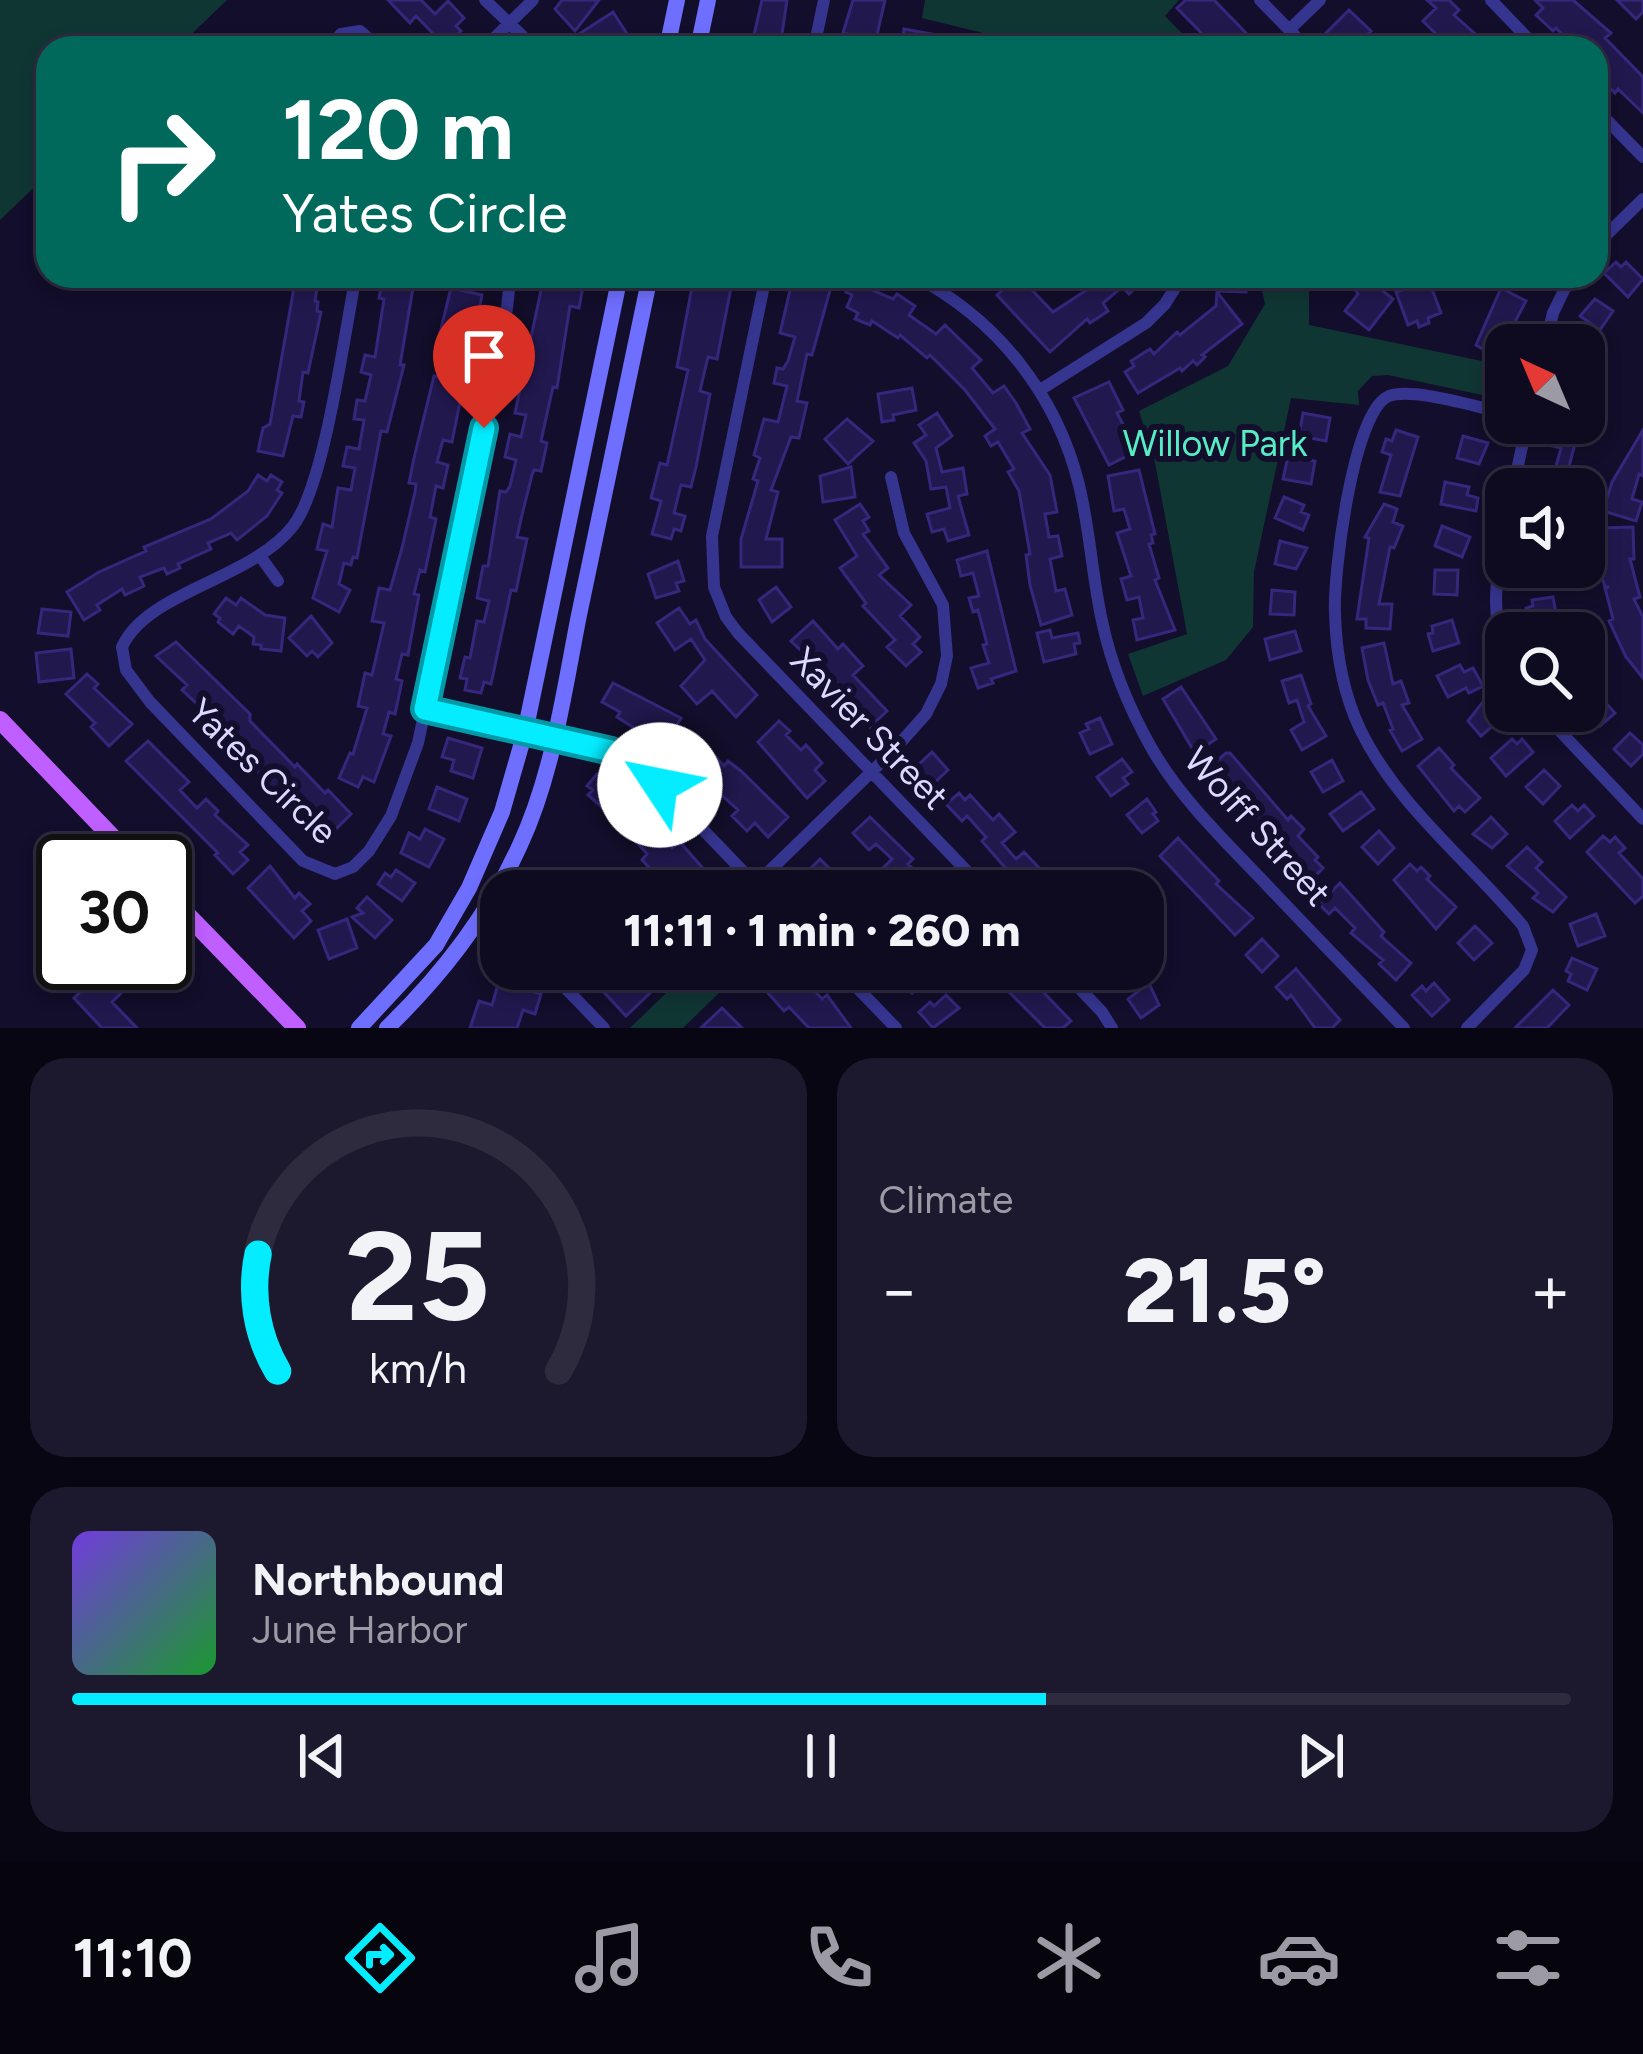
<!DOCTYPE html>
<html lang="en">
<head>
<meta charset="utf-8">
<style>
  :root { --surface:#0e0a20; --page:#1c182d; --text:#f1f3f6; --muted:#9b9aa5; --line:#2e2b3e; --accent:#04ecff }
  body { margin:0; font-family:Figtree,sans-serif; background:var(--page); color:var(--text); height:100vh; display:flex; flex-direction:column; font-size:45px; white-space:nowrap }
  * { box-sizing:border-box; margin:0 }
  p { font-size:39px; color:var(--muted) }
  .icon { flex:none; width:66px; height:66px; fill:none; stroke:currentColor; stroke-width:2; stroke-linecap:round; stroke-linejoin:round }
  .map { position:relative; height:1028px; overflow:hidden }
  .panel { display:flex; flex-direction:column; gap:30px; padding:30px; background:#080612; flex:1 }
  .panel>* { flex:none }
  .banner { position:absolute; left:36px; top:36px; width:1572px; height:252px; border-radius:36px; box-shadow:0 6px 18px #0003,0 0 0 3px var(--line); background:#00695c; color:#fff; overflow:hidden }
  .needle { width:78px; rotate:316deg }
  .controls { position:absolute; left:1485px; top:324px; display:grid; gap:24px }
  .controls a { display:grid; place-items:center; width:120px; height:120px; border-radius:24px; background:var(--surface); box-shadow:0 6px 18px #0003,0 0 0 3px var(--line); font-size:60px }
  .speed { position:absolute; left:36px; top:834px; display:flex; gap:24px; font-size:60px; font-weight:700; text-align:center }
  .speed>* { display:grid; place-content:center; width:156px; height:156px; border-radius:50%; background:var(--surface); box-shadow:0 6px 18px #0003,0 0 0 3px var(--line); line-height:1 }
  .speed .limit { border:6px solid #111; border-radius:18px; background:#fff; color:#111 }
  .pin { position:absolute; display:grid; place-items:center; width:102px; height:102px; color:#fff; margin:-123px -51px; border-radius:50% 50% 50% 0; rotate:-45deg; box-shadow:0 0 12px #0007 }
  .pin .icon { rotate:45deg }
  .me { position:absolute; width:132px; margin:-66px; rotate:304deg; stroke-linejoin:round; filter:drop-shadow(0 0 9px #0008) }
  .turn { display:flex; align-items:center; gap:42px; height:252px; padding:0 48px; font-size:54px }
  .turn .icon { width:156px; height:156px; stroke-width:2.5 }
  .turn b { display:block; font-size:84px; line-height:102px }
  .big { font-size:90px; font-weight:800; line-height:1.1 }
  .panel .widget { flex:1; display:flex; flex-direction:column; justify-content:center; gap:18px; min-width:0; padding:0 42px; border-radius:36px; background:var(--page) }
  .panel .dial { align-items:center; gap:0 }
  .dial svg { height:312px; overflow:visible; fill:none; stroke:var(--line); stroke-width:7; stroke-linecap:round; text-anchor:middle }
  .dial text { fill:var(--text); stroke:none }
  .song { display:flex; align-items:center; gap:36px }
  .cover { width:144px; height:144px; border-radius:18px; background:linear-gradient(135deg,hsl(260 70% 55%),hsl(130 70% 35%)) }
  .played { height:12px; border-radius:6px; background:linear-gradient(90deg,var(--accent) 65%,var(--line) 65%) }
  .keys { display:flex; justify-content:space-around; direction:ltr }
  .heat { display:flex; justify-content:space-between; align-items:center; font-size:66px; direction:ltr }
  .panel .tiles { flex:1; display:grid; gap:30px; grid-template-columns:1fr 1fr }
  .widget:last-child { grid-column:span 2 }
  .trip { position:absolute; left:480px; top:870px; width:684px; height:120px; border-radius:36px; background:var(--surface); box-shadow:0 6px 18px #0003,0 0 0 3px var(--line); font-weight:800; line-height:120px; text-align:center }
  .menu { display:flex; height:192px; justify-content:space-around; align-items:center; background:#06040d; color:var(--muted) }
  .menu .icon { width:84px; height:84px }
  .menu .current { color:var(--accent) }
  .menu b { font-size:54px; color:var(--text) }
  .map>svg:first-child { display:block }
  .green { fill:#103634 }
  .building { fill:#21184e; stroke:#36277d; stroke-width:3 }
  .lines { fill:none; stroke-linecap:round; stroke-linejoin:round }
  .minor { stroke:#35348f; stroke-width:12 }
  .secondary { stroke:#6f6fff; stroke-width:16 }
  .primary { stroke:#bf5fff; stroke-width:18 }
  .route-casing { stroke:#0399a6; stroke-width:30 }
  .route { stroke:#04ecff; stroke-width:21 }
  .labels { text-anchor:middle; stroke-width:12; stroke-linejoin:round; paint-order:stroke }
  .park-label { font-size:36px; fill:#56edc4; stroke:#120e2b }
  .street-label { font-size:36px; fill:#dcd8ff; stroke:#120e2b }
</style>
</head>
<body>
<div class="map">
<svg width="1643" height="1028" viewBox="0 0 1643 1028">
  <rect width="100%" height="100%" fill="#120e2b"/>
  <path class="green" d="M0,0H227L177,48H48V174L0,220Z
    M925,0H1179L1165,16L1196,48H1045L922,18Z
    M1259,276H1309V325L1506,366V400L1388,375L1372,376L1358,391L1359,405L1291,398L1254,572L1253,627L1226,660L1143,696L1128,654L1187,634L1155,463L1139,411L1228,366L1265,304Z
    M691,969H701L720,992L683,1028H630Z"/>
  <path class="building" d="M388,0H421L435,14L448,1L464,18L456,26L461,31L445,46L416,16L410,23Z
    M562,0H599L575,31L555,9Z
    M762,0H787L780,48H751Z
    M853,0H885L874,48H852L855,36L843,33Z
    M1186,0H1214L1247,34L1238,43L1243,48H1216L1177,8Z
    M1427,0H1449L1459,10L1454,15L1491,48H1450L1423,21L1436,8Z
    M1535,0H1573L1611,33L1605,38L1643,77V113L1618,89L1615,93L1596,75V48H1576L1556,28L1553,31L1536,15L1543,8Z
    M1617,0H1643V12L1636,19Z
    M1349,10L1371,31L1368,34L1381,48H1339L1325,34Z
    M613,12L631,40L618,48H601L596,41L587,47L579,34Z
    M904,29L953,38L954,35L987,48H901Z
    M1616,262L1621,267L1626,262L1643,279L1628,297L1604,273Z
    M296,276H319L315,301L318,302L317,311L321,312L308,373L303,372L299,401L304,402L301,417L293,416L283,456L258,451L263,428L270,424Z
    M391,276H415L400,365H404L387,432L381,431L357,558L353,557L351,565L344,563L339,584L350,590L339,612L313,598L327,551L317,549L323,524L332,527L338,488L351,490L355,468L343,466L347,447L359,449L364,420L354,419L357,400L365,401L371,375L361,372L365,355L375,357L384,299L379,298L382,282L390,283Z
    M544,276H577L576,280L584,281L579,308L570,306L557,388L553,387L541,441L547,443L541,471L534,470L532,475L522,515L517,537L527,539L516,591L511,590L491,684L484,682L481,693L465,690L467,679L460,678L465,657L470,658L477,621L484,622L489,601L477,598L483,566H488L500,491L506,492L510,486L516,460L505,457L510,434L521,437L526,415L515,413Z
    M694,276H737L731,288L717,359L708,357L700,391L710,394L696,467L691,487L681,485L674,513L685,516L681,531L674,529L671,539L652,534L661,501L651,498L660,463L667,465L688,370L677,367Z
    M808,276H834L812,355L807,354L797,401L807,403L799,438L791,437L771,490L778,492L766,539H782V567H741V539L758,481L753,479L760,458L754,455L764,419L778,422L787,386L774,383L777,368L783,369L788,361L795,337L780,333L787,303L791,286L805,289Z
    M854,276L876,287L874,291L893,299L897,294L915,306L909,315L936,334L945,325L981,360L972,368L993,393L1004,386L1016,403L1030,429L1022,433L1050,475L1057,512L1045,514L1049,537L1058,536L1062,556L1050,559L1056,591L1065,589L1072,615L1041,625L1030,585L1026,555L1030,554L1019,491L1008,472L1014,469L998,442L991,446L985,436L995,429L965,390L930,355L927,358L900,335L898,338L872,321L870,325L855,319L858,313L847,307L852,295L846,292Z
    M1002,276H1028L1035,284L1030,288L1053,312L1108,276H1149L1129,294L1122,287L1103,303L1108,311L1090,323L1087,319L1050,352L997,295L1009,284Z
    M1217,276H1247L1246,292L1217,291Z
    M1346,276H1364L1393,299L1369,330L1345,311L1358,294Z
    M1429,281L1441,313L1428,318L1429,323L1419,327L1417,321L1408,325L1396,292Z
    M451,288L482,295L471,352L462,351L457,380L464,382L452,442L443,440L437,462L448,465L443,488L436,486L430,517L436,519L425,572L420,570L414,594L419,595L408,655L402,654L396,679L402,681L395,714L389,712L383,734L391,736L374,782L363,777L358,787L339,778L350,753L353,754L367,708L358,706L365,673L372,675L384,623L372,621L379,588L390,590L402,548L415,492L416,484L409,483L414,458L434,376L439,377L442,354L435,353Z
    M1501,288L1526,301L1507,337L1511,338L1506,351L1500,349L1497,357L1476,345Z
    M1217,292L1242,324L1202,355L1205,357L1197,365L1193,361L1182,371L1180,368L1138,393L1125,372L1134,366L1131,361L1150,349L1154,354L1177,332L1180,335L1216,306Z
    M1595,299L1613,311L1600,330L1580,316Z
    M1584,347L1602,353L1594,377L1584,374Z
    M1109,382L1123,410L1117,413L1137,451L1109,465L1074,398Z
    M912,388L916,410L893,415L894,420L882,422L878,394Z
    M937,413L952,436L936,448L942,472L963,468L967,494L958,496L969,535L948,541L944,529L932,532L927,514L950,508L946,487L931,489L926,461L914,443L926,435L919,425Z
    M1303,413L1330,418L1326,441L1299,436Z
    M847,419L873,441L848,464L825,439Z
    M1558,424L1579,429L1568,470L1577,473L1573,489H1544L1547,476L1553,477L1561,448L1552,446Z
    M1396,430L1418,437L1400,496L1380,492L1391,455L1382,452L1386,439L1392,441Z
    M1643,430V476L1639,474L1632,499L1642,502L1636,521L1603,511L1612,482Z
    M1463,436L1488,443L1479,464L1457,458Z
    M1288,456L1315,461L1311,484L1283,479Z
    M851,467L855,497L823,502L820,476Z
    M1139,470L1155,534L1151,535L1153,543L1149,544L1159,578L1155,580L1175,630L1137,640L1133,620L1143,618L1139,597L1127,600L1121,579L1131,576L1117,533L1130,529L1124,509L1114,511L1108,476Z
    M258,475L267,481L271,475L282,482L277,490L282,493L267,516L237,540L231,533L208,543L211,549L178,564L180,568L167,574L164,568L140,577L144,586L125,595L122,589L97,605L100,610L84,620L67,592L99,572L146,551L144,547L211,519L248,491Z
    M1445,482L1469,487L1467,495L1478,498L1476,511L1441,504Z
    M1284,497L1304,505L1301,512L1309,515L1303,530L1275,518Z
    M860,504L869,517L863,521L869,531L863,534L888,568L879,575L911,605L900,616L920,637L913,644L921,652L906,666L887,647L895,640L863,606L866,603L840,568L857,556L835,520Z
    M1384,504L1397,509L1393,522L1403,526L1394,548L1390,547L1379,604H1392L1390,629L1366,628V619H1357L1369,538L1365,537Z
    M1442,526L1470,537L1462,557L1435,546Z
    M1633,527L1634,559H1630L1640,597L1634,599L1643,617V678L1626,657L1609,621L1613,619L1605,588L1609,587H1605L1601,573L1600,528Z
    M1280,541L1307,548L1296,569L1275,564Z
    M987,551L1016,671L991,679L993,683L978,688L971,668L989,663L983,645L987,644L978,610L973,612L969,598L979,596L973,573L961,576L957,560Z
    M678,561L684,581L676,583L679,591L656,598L648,574Z
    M1435,570H1458L1457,595L1434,594Z
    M776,587L791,607L772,622L759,600Z
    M1272,590L1295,592L1294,615L1270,614Z
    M1553,597L1557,619L1528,624L1526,608L1533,606L1532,600Z
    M226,598L236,605L241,598L265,615L285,618L281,651L261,649V645L253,644L254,637L239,626L233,634L218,622L220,618L214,614Z
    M679,608L690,624L696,620L705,639L757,695L736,717L712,691L697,704L681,686L705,660L691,639L675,650L657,623Z
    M42,609L71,612L68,636L38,633Z
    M311,616L332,643L318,657L312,651L307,656L289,638Z
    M1452,620L1459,643L1433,651L1428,634L1433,633L1432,626Z
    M813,621L838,649L843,644L863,666L853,675L887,711L870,727L844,705L815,670L818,667L791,641Z
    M1050,630L1052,638L1078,633L1080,643L1074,644L1076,654L1044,662L1037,633Z
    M1295,631L1301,651L1270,660L1265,639Z
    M176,642L250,714V721L295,767L297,764L325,793L328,790L351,814L328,837L316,825L310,830L299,818L248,762L253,757L247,749L225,726L218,733L207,722L212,718L182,690L187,685L156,656Z
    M1384,643L1393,684L1401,681L1409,703L1402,705L1422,739L1402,751L1390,730L1393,729L1383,703L1378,705L1368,680L1362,648Z
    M71,649L74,678L39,682L36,653Z
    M1460,665L1464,672L1473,668L1483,686L1469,693L1466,688L1448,697L1437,676Z
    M87,674L98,684L94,688L132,724L109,746L91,727L95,723L66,694Z
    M1301,675L1311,704L1308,706L1326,736L1302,750L1291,730L1304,722L1297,700L1289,703L1282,681Z
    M1584,679L1615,713L1600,726L1584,709Z
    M613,683L681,718L671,735L662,730L657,740H653L617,717L620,712L602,702Z
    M1181,687L1216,739L1195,753L1163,699Z
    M1482,703L1498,721L1481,736L1468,721Z
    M1100,718L1112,744L1090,754L1080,733L1089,729L1086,724Z
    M779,721L790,731L786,735L801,750L806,745L822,763L815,770L825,781L807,798L758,742Z
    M1630,733L1643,745V754L1631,766L1614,749Z
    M448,738L482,748L473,778L451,771L454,760L442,757Z
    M699,739L724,766L728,761L741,771L788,817L768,837L755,823L747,831L732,816L738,810L675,753L683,745L687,750Z
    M1512,739L1517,744L1522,739L1533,752L1506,776L1491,758Z
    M148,741L189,782L180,790L197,808L206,799L218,811L215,815L248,845L240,852L248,860L233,874L215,855L218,853L126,761Z
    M1439,748L1454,765L1451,768L1480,798L1465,812L1459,806L1454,811L1418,766Z
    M932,752L948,770L931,786L916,767Z
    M1226,753H1230L1288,820L1291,816L1304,829L1298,836L1318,857L1315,860L1323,868L1308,883L1290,869L1297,861L1278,843L1272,849L1258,835L1266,826L1249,809L1244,814L1233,802L1237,798L1206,770Z
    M1122,759L1132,772L1123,778L1128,784L1111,796L1097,777Z
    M1332,760L1343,781L1323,792L1311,772Z
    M1544,770L1560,786L1543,804L1526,787Z
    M597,774L610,786L614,781L627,792L621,803L630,794L651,815L646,819L672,848L679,841L714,881L710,885L717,891H682L669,878L664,883L642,860L647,854L621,824L588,795L593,790L587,786Z
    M437,787L467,799L459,821L429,809Z
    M1361,792L1374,809L1343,831L1330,814Z
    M959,793L965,800L970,795L993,820L999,814L1015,832L1002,843L1016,859L1024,852L1040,869L1021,886L982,841L986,837L967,816L962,821L946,804Z
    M1147,799L1156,812L1153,814L1158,821L1142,833L1127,815Z
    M1572,805L1578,811L1584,805L1594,816L1570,838L1555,821Z
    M870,817L913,859L908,864L914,870L897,887L880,871L892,859L876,844L869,850L853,833Z
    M1491,817L1507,834L1492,848L1473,834Z
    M425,829L444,839L429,867L401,853L409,833L420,839Z
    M1379,831L1394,848L1378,864L1362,847Z
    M1603,836L1610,842L1615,837L1625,848L1619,853L1643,879V896L1635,903L1587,852Z
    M1178,838L1219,881L1216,884L1253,918L1235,935L1160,856Z
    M1527,847L1542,862L1536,868L1566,897L1553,912L1533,898L1538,893L1507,866Z
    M820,859L839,878L826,891H805L811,884L803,876Z
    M1410,864L1417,871L1421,867L1430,876L1427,879L1456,907L1436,929L1394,880Z
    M270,866L295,898L299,893L310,904L302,911L311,921L294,938L248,888Z
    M396,870L415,883L402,901L378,884L385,873L391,877Z
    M1340,883L1384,932L1381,936L1411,963L1396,980L1379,964L1383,960L1351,933L1355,928L1335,908L1329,914L1319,904Z
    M367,897L392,920L375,938L352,917L363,913L357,908Z
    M1596,914L1605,936L1578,946L1570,924Z
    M347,919L357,948L329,959L318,930Z
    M1475,926L1492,943L1474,960L1458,943Z
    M1262,939L1278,956L1262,972L1246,955Z
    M1572,958L1597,969L1587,990L1568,981L1571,974L1566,971Z
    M108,966L128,986L112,1002L137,1028H102L74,998Z
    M616,969H675L626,1016L598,986Z
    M764,969H802L807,975L803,978L822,999L827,995L851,1028H809L789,1007L784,1011L767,992L778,983Z
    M899,969H938L912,993L891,976Z
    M1296,969L1340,1020L1332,1028H1315L1291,995L1287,999L1276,987Z
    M1025,973L1071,1021L1063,1028H1045L1007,990Z
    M499,981L541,994L535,1014L523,1010L517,1028H470L479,1001L492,1005Z
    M1149,983L1159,1005L1141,1018L1128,999Z
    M1434,983L1449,1000L1432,1016L1412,995L1422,986L1426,991Z
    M1553,990L1569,1005L1547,1028H1515Z
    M946,995L959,1008L933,1028L919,1012L930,1002L934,1006Z
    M722,1008L742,1028H701Z"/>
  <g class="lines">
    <path class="minor" d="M485,0L535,48
      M1260,0L1307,48
      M1491,0L1537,48
      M1289,30L1320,0
      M328,47L341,34L360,31L380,48
      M484,48L533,0
      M814,48L824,0
      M1596,109L1643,157
      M1596,245L1643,199
      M356,276C344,334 325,485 293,526C251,580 147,591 122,647L126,670L150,702L303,861L335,874L353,867L369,851L391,816L418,743L504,334L509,290L502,276
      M766,276L712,536L714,587L726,617L738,633L986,891
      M914,276C997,319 1057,395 1079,485C1090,530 1092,576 1102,621C1111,664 1130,710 1152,749C1181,799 1224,840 1264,882C1310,931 1357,979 1404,1028
      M1545,345L1553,313L1571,276
      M1040,390L1146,323L1165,304L1175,288L1172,276
      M1506,413C1479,408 1413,387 1389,396C1353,410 1333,575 1335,613C1336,652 1343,693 1360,729C1397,806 1469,861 1523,926L1532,950
      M1513,489L1527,423
      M1506,524C1497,571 1489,613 1506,659
      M260,556L278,581
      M425,709L573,741L611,751L632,763L660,785L762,891
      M1541,711L1643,819
      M756,884L892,752L926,714L941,684L947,656L943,605L904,533L891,477
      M487,908L501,922
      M547,969L604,1028
      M839,969L896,1028
      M1061,969L1102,1012L1112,1028
      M1467,1028L1524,970L1532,950"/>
    <path class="secondary" d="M667,48L677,0
      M698,48L708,0
      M359,1028L436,945L469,888L502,812L525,732L620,276
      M387,1028C443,974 488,916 520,845C553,774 564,691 579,615C603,502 627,389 650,276"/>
    <path class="primary" d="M0,720L135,861
      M165,892L297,1028"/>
  </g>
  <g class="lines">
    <g class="route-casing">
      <path id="route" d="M484,428L425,709L611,751L660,785"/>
    </g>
    <use href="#route" class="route"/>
  </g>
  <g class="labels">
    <g class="park-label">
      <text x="1215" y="456">Willow Park</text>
    </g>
    <g class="street-label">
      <text transform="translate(870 728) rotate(46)" y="13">Xavier Street</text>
      <text transform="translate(263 771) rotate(44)" y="13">Yates Circle</text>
      <text transform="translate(1258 826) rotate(48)" y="13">Wolff Street</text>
    </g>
  </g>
</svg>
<div class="controls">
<a><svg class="needle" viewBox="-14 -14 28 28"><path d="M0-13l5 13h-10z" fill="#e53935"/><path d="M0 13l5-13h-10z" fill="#9b9aa5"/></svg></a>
<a><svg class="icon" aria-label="sound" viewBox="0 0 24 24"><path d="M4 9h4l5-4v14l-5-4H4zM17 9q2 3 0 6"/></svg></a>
<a><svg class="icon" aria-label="search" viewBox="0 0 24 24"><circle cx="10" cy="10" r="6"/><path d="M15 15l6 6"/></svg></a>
</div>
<div class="speed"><div class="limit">30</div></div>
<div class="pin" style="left:484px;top:428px;background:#d93025"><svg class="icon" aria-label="arrive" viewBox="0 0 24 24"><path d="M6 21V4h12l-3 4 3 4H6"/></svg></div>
<svg class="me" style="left:660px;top:785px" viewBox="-20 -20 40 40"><circle r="19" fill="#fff"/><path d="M0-13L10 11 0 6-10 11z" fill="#04ecff"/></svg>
<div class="trip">11:11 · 1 min · 260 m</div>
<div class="banner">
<div class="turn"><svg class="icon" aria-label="right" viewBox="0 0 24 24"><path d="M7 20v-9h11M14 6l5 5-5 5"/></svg><div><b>120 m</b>Yates Circle</div></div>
</div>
</div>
<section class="panel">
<div class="tiles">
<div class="widget dial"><svg viewBox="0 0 100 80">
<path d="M14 69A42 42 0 1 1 86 69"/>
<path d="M14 69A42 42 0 0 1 9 39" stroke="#04ecff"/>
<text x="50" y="56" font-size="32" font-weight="700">25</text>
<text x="50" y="72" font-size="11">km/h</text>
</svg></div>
<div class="widget"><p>Climate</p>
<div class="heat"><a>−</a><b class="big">21.5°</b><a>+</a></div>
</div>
<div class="widget">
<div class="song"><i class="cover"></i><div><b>Northbound</b><p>June Harbor</p></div></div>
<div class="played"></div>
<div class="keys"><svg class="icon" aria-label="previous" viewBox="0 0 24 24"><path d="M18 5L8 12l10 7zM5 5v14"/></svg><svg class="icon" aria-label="pause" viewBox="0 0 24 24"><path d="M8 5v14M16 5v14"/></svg><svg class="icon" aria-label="next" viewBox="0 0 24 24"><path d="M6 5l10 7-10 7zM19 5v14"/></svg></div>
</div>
</div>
</section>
<nav class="menu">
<b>11:10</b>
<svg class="icon current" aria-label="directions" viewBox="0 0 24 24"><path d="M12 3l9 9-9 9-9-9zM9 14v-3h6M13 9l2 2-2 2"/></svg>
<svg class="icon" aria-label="music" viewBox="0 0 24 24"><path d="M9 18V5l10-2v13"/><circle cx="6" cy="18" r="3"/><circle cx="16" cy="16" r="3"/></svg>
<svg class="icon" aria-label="phone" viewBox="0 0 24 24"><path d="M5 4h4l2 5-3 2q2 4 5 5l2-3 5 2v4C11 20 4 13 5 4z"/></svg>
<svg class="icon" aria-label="climate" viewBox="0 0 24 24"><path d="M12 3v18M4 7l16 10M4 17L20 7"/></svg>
<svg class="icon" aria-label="car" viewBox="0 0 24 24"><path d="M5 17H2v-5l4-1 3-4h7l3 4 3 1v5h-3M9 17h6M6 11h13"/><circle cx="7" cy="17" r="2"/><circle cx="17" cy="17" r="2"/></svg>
<svg class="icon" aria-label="filters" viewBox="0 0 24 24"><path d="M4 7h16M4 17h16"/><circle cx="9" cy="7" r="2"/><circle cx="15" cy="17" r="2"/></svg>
</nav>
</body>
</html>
